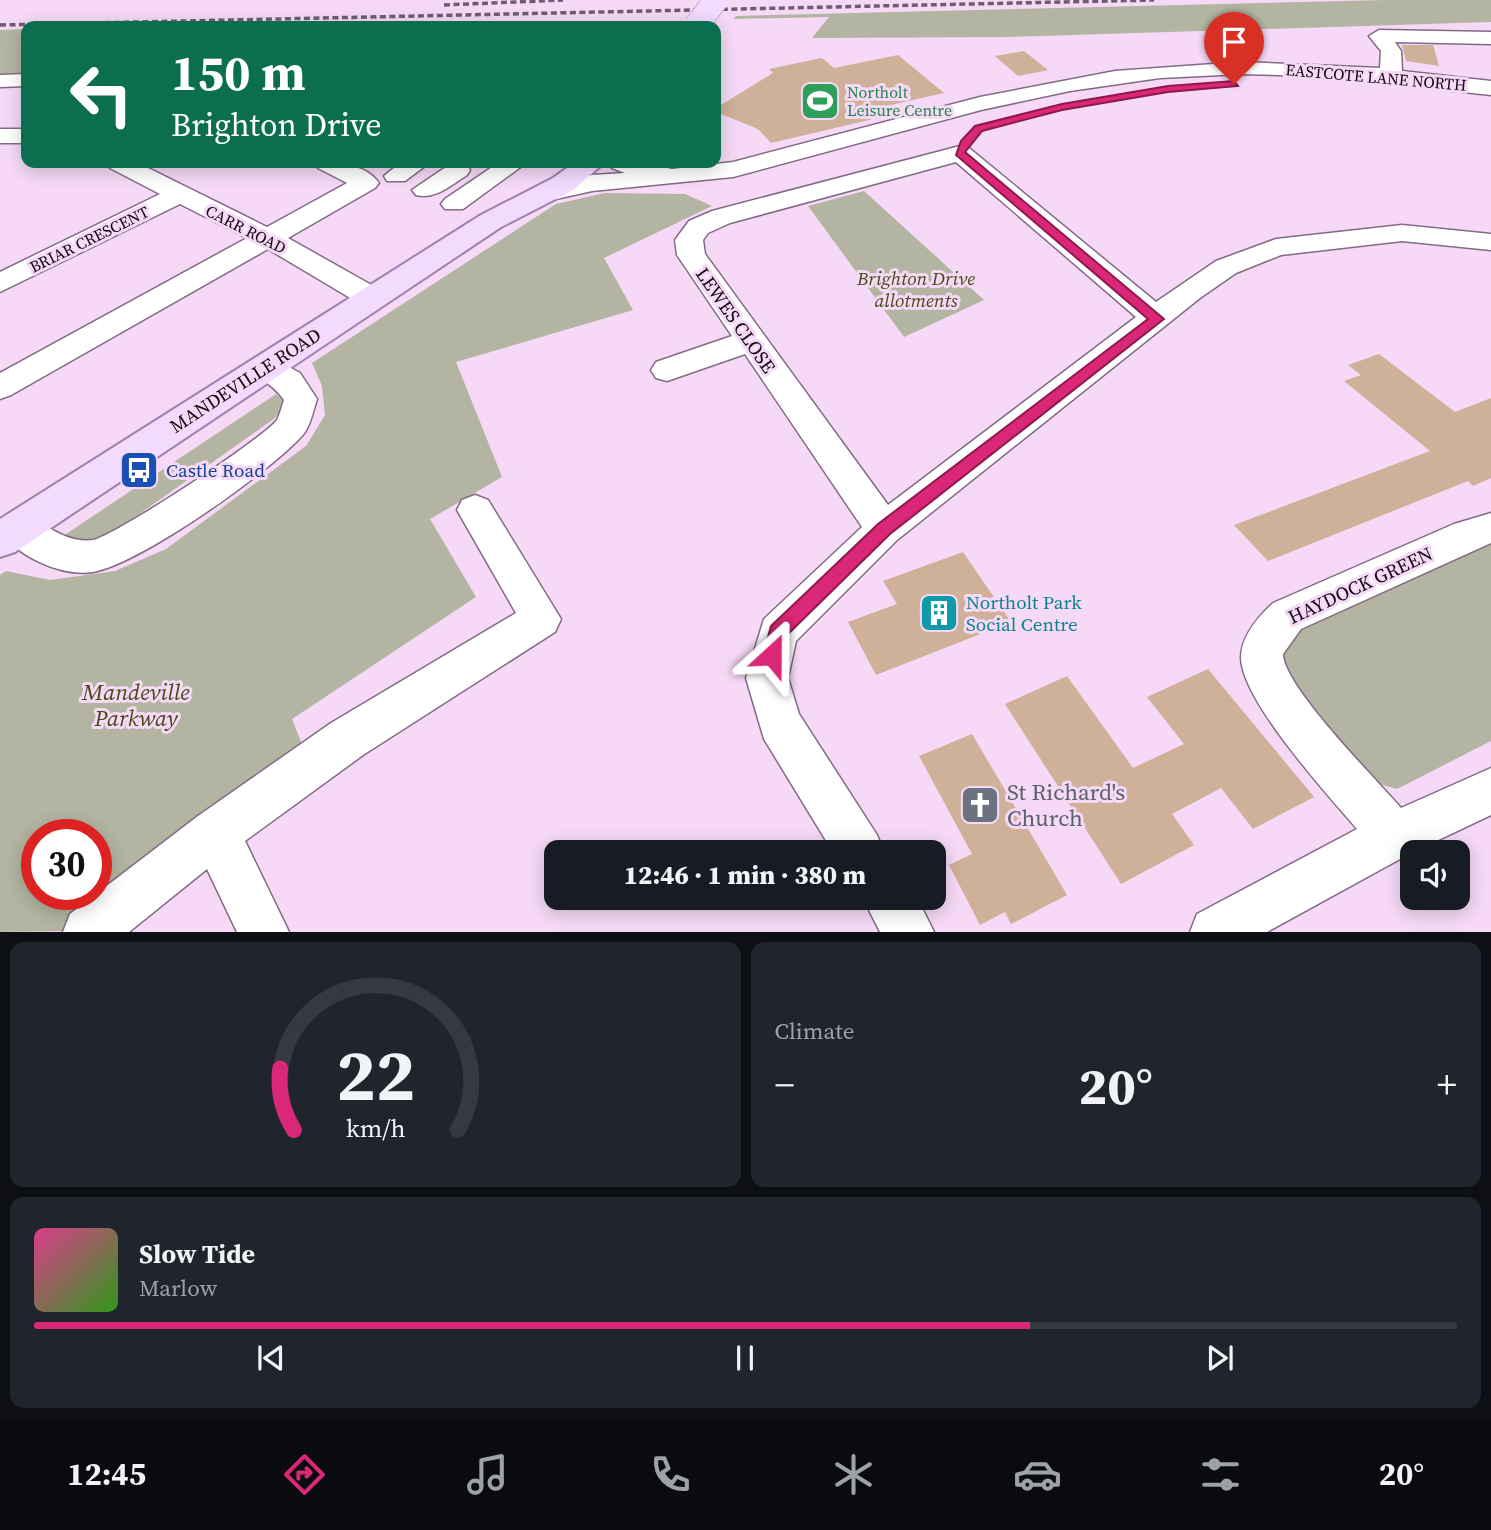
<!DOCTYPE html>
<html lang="en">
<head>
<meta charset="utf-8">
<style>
  :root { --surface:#171b24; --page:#20242c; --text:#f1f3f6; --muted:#9ea1a6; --line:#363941; --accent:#db2777 }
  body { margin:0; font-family:"Source Serif 4",serif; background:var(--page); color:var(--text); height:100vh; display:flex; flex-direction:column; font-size:26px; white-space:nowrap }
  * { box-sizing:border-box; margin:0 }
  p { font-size:23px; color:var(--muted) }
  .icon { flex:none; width:38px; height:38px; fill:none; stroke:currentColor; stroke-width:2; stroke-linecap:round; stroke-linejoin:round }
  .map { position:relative; height:932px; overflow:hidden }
  .details { display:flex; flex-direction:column; gap:10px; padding:10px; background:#0d0f14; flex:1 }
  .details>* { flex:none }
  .guide { position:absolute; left:21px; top:21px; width:700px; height:147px; border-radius:14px; box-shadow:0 4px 18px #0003; background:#0b6e4f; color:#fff; overflow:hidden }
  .tools { position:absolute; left:1400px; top:840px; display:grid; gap:14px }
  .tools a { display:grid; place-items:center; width:70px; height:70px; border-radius:14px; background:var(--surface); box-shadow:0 4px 18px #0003; font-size:35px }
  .speed { position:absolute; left:21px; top:819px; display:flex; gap:14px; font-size:35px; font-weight:700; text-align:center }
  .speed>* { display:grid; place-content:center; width:91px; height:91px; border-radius:50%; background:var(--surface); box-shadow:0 4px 18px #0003; line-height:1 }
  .speed .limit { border:10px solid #d22; background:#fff; color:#111 }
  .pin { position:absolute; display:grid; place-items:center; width:60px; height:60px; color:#fff; margin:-72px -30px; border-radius:50% 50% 50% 0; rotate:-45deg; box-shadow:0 0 7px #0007 }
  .pin .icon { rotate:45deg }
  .me { position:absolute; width:77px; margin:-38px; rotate:24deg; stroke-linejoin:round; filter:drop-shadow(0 0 5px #0008) }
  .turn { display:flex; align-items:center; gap:24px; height:147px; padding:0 35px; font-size:32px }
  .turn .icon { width:91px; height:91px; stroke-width:2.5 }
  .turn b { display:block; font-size:49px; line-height:60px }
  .big { font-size:52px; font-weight:800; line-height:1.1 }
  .details .card { flex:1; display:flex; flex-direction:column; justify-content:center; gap:10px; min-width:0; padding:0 24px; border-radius:14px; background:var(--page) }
  .details .dial { align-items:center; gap:0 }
  .dial svg { height:182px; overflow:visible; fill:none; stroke:var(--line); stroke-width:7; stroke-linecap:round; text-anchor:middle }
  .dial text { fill:var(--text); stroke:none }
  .song { display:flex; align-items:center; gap:21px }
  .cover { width:84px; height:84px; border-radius:10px; background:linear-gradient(135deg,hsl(330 70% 55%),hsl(110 70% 35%)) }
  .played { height:7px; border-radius:4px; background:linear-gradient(90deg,var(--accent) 70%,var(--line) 70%) }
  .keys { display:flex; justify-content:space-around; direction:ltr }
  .heat { display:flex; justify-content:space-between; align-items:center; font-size:38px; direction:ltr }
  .details .tiles { flex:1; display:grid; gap:10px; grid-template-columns:1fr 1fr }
  .card:last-child { grid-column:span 2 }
  .trip { position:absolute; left:544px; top:840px; width:402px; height:70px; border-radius:14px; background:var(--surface); box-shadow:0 4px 18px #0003; font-weight:800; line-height:70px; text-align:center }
  .tabs { display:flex; height:112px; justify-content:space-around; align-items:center; background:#090b0e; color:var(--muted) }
  .tabs .icon { width:49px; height:49px }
  .tabs .active { color:var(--accent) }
  .tabs b { font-size:32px; color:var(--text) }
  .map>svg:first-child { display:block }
  .green { fill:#b3b5a2; fill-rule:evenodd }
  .building { fill:#cfb098 }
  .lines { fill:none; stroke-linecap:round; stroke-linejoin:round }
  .minor-casing { stroke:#836b85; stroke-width:3 }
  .major-casing { stroke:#9e82ac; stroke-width:4 }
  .minor { fill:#fff; fill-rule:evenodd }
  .major { fill:#f2dbff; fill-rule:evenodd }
  .rail { stroke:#6e5d6f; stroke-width:3.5; stroke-dasharray:6 3.5; stroke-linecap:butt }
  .major-bridge-casing { stroke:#9e82ac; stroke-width:25; stroke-linecap:butt }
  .major-bridge { stroke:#f2dbff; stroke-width:24 }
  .route { fill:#db2777; stroke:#8e194d; stroke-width:2 }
  .labels { text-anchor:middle; stroke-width:6; stroke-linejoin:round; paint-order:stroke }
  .far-street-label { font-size:16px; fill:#120913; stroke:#f5d9f6 }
  .far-leisure-label { font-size:16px; fill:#27864d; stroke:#f5d9f6; text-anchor:start }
  .park-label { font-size:19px; font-style:italic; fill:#474b16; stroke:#f5d9f6 }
  .street-label { font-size:19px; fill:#120913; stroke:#f5d9f6 }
  .transit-label { font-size:19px; fill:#164399; stroke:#f5d9f6; text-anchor:start }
  .culture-label { font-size:19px; fill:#0d838f; stroke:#f5d9f6; text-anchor:start }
  .near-park-label { font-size:23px; font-style:italic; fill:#474b16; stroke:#f5d9f6 }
  .near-worship-label { font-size:23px; fill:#5b616d; stroke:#f5d9f6; text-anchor:start }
</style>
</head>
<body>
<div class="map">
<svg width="1491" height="932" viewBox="0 0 1491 932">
  <rect width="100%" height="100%" fill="#f5d9f6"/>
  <path class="green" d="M1385,0H1491V22L1009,37L812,38L829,17L734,19L736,16Z
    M26,29V79L0,80V30Z
    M864,191L984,300L904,337L808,206Z
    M605,193L685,194L712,206L604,258L633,310L456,362L502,477L430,519L476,597L292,719L303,747L67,931L0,932V575L6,571L50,580L115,571L166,549L306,446L325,415L322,386L312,363L556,204ZM37,835H96V894H37Z
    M276,394L284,401L282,410L275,418L107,537C90,541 78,546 63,536Z
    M1491,543V741L1397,789L1363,779L1288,692L1277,657L1297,631Z"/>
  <path class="building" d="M1402,45H1433L1439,66L1406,61Z
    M1024,51L1048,70L1018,76L995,56Z
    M898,55L944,93L873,109L882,117L771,143L758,129L716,112V108L773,73L769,69L822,58L834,68Z
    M1379,354L1455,412L1491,398V478L1473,486L1468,481L1268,561L1234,525L1430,451L1344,381L1361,375L1348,365Z
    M963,552L1011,622L876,675L848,622L897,604L883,581Z
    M1208,669L1314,797L1253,829L1221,788L1172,814L1194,845L1121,884L1005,704L1067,676L1133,768L1184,744L1147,697Z
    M972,734L1067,895L1011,924L1005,912L980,925L949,865L972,854L919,756Z"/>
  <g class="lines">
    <g class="minor-casing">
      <path id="minor" d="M1379,30L1491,32V44L1395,42L1401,51L1402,71L1491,81V95L1313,76L1242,74L1160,78L1070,91L981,110L733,177L592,191L547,201L538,198L534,193L538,188L592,175L625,173L612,168L609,163H642L672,169L733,162L980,97L1115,71L1242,62L1380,68L1381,51L1369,36Z
        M26,74V86L0,87V75Z
        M0,129H26V143H0Z
        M960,146L969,148L1156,302L1216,261L1276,239L1402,225L1491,234V250L1402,241L1281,255L1236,273L1200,298L897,540L796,641L788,678L799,714L877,835L884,852H833L764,739L746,678L764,619L862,527L745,354L667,381L656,378L651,370L656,362L732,336L677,255L675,240L689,221L712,211ZM956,162L1136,317L888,505L705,254L703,240L708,233L730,223Z
        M107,163H138L267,227L347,183L318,168L315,163C337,163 365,163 379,183L375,188L288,238L382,291L387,298L382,305L372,307L362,305L268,249L11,395L0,399V373L247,238L180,204L0,292V272L160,194L110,168Z
        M400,163H429L405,181H387L384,176Z
        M459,163L467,165L470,170L467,175C451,185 435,200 416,195L412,190L449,165Z
        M498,163H526L463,209H445L441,204L445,199Z
        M267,355L300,373L317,399C313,411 310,429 300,438C265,475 141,563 93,572C62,577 14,556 0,528L6,517L19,513C45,521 63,544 93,540C115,536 264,438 277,420C280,414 282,406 284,400C275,386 260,380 251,366L256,358Z
        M475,495L488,500L561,619L555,632L363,755L245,841L289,932H237L207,869L129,932H63L70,914L198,816L331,723L516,613L457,510L462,500Z
        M1491,513V543L1301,629L1283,654C1283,686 1377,780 1401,808L1491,768V815L1411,853L1267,932H1190L1197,914L1357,829C1328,795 1242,701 1241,658C1241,636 1258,617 1273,603L1454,524Z
        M863,898H917L934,932H880Z"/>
    </g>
    <g class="major-casing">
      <path id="major" d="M574,163H604L573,190L501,227L15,552L0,557V519L481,215L553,178Z"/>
    </g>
    <use href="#minor" class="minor"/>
    <use href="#major" class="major"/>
    <path class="rail" d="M444,5L563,0
      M0,25L1154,0"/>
    <g class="major-bridge-casing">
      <path id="major-bridge" d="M696,26L716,0"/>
    </g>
    <use href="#major-bridge" class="major-bridge"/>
  </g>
  <path class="route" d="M1234,81L1238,86L1168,92L1062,110L982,131L965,152L1164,319L890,534L786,636L779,661L772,664L766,661L763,655L771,626L878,524L1148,319L956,155L961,141L975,126L1062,104L1168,86Z"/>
  <defs>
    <g id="stadium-square" transform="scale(2.0125)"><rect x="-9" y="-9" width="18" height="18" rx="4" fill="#2e9e5b" stroke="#f5d9f6"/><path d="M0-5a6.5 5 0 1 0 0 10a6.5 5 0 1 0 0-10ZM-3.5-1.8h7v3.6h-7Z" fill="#fff"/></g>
    <g id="bus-square" transform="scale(2.0125)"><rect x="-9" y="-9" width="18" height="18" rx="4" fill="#1a4fb4" stroke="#f5d9f6"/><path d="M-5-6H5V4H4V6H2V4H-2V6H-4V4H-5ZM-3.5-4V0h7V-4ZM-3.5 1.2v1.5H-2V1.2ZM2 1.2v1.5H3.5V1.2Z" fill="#fff"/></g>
    <g id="building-square" transform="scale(2.0125)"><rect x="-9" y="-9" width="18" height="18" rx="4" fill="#0f9aa8" stroke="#f5d9f6"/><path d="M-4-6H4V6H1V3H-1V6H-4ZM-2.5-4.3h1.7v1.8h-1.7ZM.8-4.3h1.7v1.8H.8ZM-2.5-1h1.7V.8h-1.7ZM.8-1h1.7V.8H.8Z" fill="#fff"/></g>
    <g id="church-square" transform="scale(2.0125)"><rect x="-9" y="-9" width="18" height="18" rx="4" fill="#6b7280" stroke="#f5d9f6"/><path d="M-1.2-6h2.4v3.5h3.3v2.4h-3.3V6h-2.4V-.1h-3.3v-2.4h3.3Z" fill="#fff"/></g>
  </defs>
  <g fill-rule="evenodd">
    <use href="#stadium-square" x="820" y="101"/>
    <use href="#bus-square" x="139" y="470"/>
    <use href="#building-square" x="939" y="613"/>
    <use href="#church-square" x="980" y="805"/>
  </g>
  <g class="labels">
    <g class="far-street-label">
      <text transform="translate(1376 77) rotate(5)" y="6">EASTCOTE LANE NORTH</text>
      <text transform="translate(246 229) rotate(27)" y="6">CARR ROAD</text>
      <text transform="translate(89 239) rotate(-26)" y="6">BRIAR CRESCENT</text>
    </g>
    <g class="far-leisure-label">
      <text x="847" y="98">Northolt<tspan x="847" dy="18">Leisure Centre</tspan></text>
    </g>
    <g class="park-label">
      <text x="916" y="285">Brighton Drive<tspan x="916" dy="22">allotments</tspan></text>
    </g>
    <g class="street-label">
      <text transform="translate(736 320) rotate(55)" y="7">LEWES CLOSE</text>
      <text transform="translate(245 380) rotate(-33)" y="7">MANDEVILLE ROAD</text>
      <text transform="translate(1360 585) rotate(-25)" y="7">HAYDOCK GREEN</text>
    </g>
    <g class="transit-label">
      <text x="166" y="477">Castle Road</text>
    </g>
    <g class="culture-label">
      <text x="966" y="609">Northolt Park<tspan x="966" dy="22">Social Centre</tspan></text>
    </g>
    <g class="near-park-label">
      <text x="136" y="700">Mandeville<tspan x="136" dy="26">Parkway</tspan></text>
    </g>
    <g class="near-worship-label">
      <text x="1007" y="800">St Richard's<tspan x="1007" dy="26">Church</tspan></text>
    </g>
  </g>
</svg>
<div class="tools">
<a><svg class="icon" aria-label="sound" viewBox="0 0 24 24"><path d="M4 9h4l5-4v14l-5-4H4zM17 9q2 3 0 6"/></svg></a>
</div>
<div class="speed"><div class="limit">30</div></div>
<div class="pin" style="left:1234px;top:84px;background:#d93025"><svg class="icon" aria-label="arrive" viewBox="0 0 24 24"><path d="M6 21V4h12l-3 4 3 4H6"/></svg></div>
<svg class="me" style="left:772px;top:655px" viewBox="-20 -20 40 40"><path d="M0-17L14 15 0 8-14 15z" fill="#db2777" stroke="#fff" stroke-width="4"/></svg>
<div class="trip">12:46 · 1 min · 380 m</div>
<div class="guide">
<div class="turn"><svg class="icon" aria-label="left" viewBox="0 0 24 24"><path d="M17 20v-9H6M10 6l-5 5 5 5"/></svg><div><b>150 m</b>Brighton Drive</div></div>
</div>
</div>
<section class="details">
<div class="tiles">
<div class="card dial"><svg viewBox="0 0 100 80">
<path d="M14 69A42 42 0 1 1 86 69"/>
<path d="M14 69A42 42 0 0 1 8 42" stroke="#db2777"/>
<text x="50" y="56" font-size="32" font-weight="700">22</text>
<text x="50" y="72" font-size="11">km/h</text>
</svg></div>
<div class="card"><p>Climate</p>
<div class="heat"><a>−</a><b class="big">20°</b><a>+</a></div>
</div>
<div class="card">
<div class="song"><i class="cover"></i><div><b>Slow Tide</b><p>Marlow</p></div></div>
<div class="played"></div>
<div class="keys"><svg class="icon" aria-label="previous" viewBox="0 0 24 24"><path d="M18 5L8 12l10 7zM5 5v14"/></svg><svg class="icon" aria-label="pause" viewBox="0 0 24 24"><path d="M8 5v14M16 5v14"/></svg><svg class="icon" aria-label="next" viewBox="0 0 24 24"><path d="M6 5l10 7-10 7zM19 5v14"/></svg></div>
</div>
</div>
</section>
<nav class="tabs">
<b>12:45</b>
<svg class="icon active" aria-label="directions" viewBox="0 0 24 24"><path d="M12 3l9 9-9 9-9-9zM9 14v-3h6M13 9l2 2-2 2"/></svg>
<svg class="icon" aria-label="music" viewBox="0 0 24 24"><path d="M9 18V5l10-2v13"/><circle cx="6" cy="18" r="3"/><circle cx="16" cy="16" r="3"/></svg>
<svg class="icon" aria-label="phone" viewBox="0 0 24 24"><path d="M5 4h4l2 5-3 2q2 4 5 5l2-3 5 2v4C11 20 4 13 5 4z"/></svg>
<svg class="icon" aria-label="climate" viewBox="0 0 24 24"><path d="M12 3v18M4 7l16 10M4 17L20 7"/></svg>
<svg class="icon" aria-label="car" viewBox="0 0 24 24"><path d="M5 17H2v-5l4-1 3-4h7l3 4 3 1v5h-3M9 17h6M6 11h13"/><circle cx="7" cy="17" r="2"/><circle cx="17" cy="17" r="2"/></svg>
<svg class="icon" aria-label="filters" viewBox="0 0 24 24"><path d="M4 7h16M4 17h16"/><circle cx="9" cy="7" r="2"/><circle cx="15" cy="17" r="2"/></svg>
<b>20°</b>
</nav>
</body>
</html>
